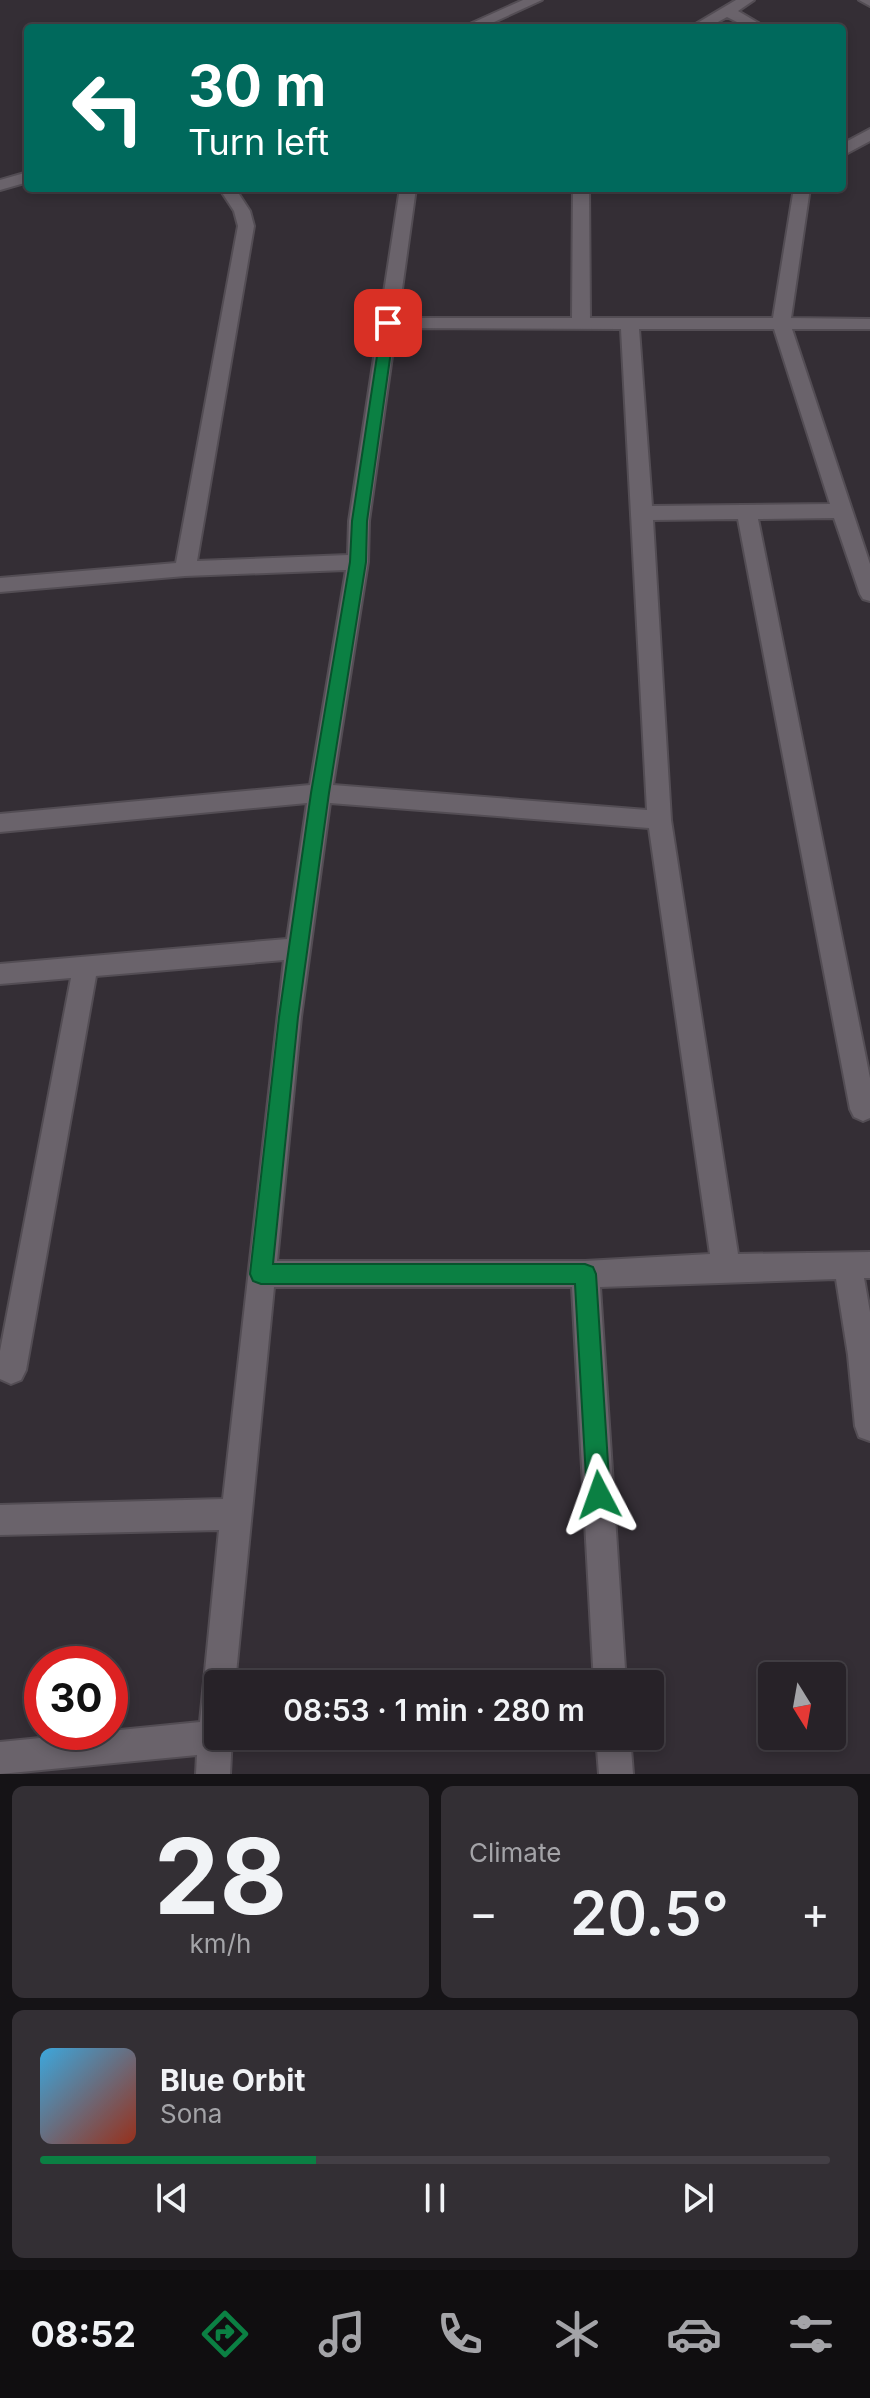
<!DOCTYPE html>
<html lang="en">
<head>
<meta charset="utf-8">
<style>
  :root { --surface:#272228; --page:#332f34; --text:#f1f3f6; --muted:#a4a4a8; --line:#433f45; --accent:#0b8043 }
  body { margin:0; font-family:Inter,sans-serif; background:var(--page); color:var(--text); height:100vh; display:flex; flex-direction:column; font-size:30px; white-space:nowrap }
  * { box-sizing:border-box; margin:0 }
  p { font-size:26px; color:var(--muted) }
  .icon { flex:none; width:44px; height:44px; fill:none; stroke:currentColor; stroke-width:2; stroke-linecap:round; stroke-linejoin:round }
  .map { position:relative; height:1774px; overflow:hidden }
  .side { display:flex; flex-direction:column; gap:12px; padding:12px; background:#151316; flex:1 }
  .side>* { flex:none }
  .banner { position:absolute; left:24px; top:24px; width:822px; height:168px; border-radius:8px; box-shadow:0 4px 12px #0003,0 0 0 2px var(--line); background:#00695c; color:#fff; overflow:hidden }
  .needle { width:52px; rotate:169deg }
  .fabs { position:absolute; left:758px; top:1662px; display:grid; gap:16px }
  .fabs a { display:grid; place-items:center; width:88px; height:88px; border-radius:8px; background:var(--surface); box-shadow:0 4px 12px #0003,0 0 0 2px var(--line); font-size:40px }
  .speed { position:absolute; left:24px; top:1646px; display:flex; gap:16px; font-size:40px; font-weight:700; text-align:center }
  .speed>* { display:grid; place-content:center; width:104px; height:104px; border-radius:50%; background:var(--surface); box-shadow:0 4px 12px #0003,0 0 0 2px var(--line); line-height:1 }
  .speed .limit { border:12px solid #d22; background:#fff; color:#111 }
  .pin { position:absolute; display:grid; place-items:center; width:68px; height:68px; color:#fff; margin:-34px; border-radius:16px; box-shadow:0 4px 12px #0006 }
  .me { position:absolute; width:88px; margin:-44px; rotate:356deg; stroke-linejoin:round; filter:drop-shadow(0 0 6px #0008) }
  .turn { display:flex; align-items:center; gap:28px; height:168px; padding:0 32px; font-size:36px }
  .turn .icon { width:104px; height:104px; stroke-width:2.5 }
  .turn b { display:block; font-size:56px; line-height:68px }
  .big { font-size:60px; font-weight:600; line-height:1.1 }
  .side .widget { flex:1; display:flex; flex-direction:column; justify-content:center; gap:12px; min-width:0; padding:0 28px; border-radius:12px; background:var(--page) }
  .side .dial { align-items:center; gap:0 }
  .dial b { font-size:104px; line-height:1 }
  .song { display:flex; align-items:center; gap:24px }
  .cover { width:96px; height:96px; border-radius:12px; background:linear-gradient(135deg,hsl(200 70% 55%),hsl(10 70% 35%)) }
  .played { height:8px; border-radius:4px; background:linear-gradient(90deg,var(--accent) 35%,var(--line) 35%) }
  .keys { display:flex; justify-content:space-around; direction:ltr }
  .heat { display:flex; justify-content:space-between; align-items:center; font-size:44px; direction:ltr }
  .side .tiles { flex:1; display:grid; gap:12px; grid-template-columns:1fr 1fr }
  .widget:last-child { grid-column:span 2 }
  .trip { position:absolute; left:204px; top:1670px; width:460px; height:80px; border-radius:8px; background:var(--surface); box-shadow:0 4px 12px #0003,0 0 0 2px var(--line); font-weight:600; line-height:80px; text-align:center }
  .tab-bar { display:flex; height:128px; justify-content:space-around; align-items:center; background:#100e10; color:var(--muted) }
  .tab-bar .icon { width:56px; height:56px }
  .tab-bar .active { color:var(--accent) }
  .tab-bar b { font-size:36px; color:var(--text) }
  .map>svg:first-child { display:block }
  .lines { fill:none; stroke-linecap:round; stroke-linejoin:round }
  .minor-casing { stroke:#534d54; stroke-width:4 }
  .minor { fill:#6a636b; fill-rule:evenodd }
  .route { fill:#0b8043; stroke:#07532c; stroke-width:2 }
</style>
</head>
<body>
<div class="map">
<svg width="870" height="1774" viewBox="0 0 870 1774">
  <rect width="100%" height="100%" fill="#342e35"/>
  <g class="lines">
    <g class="minor-casing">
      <path id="minor" d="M523,0H542L481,28H461Z
        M736,0H754L738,11L767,28H749L727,17L707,28H689Z
        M859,0H870V6Z
        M870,129V141L842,156V144Z
        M28,172V182L0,190V180Z
        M219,188H235L250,211L254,226L197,561L348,555L349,521L400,188H416L398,318H572L573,188H589L590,318H773L794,188H810L791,318L870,319V329H792L870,564V601L863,599L860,594L834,518L758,519L870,1078V1118L863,1121L854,1117L850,1109L738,519L653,520L671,820L738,1254L870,1252V1278H864L870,1312V1441L859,1437L855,1426L848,1355L836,1279L600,1287L626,1684H594L572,1287H274L235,1684H218V1736H232L230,1774H196L197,1755L0,1774V1742L200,1722L219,1530L0,1535V1505L223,1499L284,960L96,976L26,1370L21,1380L11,1384L0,1379V1351L71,978L0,984V964L287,939L307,803L0,832V814L310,785L346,570L185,576L0,592V578L176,563L238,226L234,211ZM396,328L621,329L647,810L333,785L368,562L369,521ZM639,329H774L830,504L652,506ZM330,803L649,828L710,1254L585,1261H277L301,1017Z
        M596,1736H630L633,1774H599Z"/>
    </g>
    <use href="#minor" class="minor"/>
  </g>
  <path class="route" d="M388,319L395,323L367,521L366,562L329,793L298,1017L273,1264H585L593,1267L596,1274L610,1495L607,1503L599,1506L590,1503L587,1495L575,1284H261L253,1281L250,1274L279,1017L311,793L350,562L352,521L382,323Z"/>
</svg>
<div class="fabs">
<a><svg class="needle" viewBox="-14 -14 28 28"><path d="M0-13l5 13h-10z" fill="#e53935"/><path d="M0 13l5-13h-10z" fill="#a4a4a8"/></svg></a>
</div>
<div class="speed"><div class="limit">30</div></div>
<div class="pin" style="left:388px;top:323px;background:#d93025"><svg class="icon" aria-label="arrive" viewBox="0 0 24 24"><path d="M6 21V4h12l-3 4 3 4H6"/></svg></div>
<svg class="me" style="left:599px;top:1495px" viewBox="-20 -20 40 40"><path d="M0-17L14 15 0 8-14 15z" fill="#0b8043" stroke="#fff" stroke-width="4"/></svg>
<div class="trip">08:53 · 1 min · 280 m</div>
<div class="banner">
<div class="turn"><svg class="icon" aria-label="left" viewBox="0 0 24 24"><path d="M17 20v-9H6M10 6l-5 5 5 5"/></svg><div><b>30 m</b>Turn left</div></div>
</div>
</div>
<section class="side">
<div class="tiles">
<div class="widget dial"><b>28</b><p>km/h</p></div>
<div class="widget"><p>Climate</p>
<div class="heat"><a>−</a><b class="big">20.5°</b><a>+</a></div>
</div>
<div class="widget">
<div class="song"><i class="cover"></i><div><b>Blue Orbit</b><p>Sona</p></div></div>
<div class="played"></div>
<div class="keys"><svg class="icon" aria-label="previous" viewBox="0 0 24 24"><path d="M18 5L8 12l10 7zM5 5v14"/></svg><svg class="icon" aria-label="pause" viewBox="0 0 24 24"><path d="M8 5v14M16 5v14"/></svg><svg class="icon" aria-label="next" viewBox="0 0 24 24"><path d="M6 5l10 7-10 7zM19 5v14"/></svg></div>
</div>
</div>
</section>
<nav class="tab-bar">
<b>08:52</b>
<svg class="icon active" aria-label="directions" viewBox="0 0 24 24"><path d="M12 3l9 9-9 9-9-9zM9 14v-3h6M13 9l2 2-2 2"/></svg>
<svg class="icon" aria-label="music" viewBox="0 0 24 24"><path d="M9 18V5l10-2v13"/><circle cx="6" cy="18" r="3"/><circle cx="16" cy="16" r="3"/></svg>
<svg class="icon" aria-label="phone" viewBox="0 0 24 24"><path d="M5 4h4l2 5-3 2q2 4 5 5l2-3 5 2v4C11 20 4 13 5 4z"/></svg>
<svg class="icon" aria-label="climate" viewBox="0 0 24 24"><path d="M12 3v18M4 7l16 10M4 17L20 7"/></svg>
<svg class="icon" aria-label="car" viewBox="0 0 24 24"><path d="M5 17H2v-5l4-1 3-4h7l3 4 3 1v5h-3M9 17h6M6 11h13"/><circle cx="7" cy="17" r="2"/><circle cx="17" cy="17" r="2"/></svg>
<svg class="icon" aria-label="filters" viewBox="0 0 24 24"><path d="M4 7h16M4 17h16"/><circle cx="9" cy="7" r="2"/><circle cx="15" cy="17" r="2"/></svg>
</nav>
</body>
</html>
